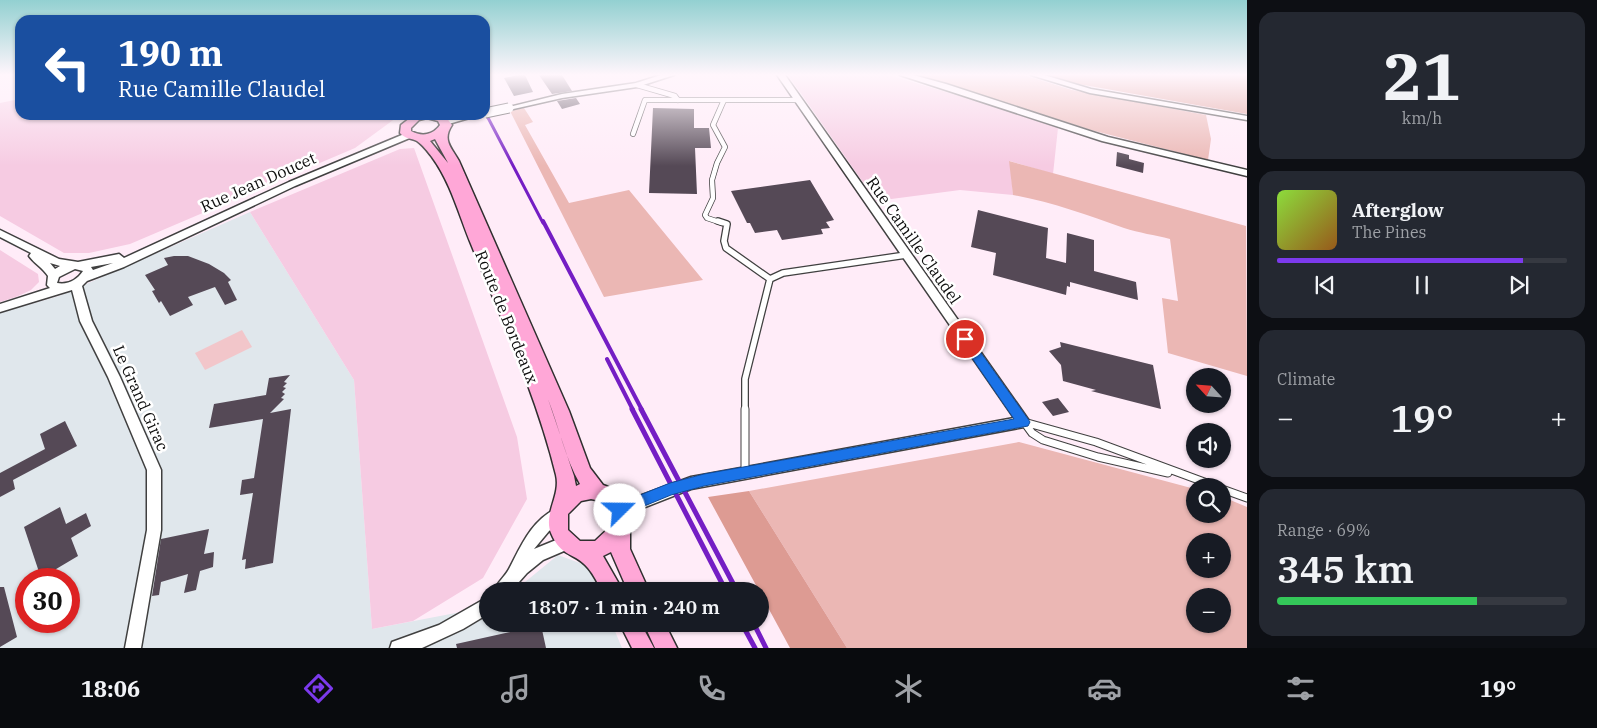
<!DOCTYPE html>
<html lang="en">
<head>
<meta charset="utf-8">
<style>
  :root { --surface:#171b24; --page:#242831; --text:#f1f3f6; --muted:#9ea1a6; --line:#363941; --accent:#7c3aed }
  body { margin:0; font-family:"IBM Plex Serif",serif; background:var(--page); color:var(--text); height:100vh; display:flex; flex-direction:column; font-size:19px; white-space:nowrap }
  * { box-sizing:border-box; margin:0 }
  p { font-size:16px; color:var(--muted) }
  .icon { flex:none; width:28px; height:28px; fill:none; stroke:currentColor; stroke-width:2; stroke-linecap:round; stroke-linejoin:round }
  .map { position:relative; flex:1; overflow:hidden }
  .side { display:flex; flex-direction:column; gap:12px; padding:12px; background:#0d0f14; width:350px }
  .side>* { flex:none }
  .guide { position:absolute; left:15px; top:15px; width:475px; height:105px; border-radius:15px; box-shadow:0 1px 4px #0004; background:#1a4fa0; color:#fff; overflow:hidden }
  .needle { width:32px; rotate:296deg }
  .fabs { position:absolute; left:1186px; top:368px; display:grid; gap:10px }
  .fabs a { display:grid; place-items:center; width:45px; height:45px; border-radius:50%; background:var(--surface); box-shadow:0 1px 4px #0004; font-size:25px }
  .speed { position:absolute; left:15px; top:568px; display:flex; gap:10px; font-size:25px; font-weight:700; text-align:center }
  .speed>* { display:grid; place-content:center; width:65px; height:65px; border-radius:50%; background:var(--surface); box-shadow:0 1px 4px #0004; line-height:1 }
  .speed .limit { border:8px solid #d22; background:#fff; color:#111 }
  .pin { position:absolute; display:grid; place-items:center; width:42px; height:42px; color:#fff; margin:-21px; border:2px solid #fff; border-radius:50%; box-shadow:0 1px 5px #0007 }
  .me { position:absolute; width:55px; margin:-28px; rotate:68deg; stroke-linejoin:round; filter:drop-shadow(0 0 4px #0008) }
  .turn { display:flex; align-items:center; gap:18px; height:105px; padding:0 20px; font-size:22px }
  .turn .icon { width:65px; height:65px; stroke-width:2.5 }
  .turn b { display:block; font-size:35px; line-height:42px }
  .big { font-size:38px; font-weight:600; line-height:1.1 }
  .side .card { flex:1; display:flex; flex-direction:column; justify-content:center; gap:8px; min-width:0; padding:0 18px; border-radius:15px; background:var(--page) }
  .side .dial { align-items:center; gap:0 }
  .dial b { font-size:65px; line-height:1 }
  .song { display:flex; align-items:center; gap:15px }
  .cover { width:60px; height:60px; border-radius:8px; background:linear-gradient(135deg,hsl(90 70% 55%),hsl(30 70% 35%)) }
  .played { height:5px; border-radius:2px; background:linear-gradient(90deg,var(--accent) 85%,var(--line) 85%) }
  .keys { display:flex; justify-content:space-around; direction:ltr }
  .heat { display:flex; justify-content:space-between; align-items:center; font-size:28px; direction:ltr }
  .charge { height:8px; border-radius:4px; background:linear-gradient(90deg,#34c759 69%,var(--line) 0) }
  .trip { position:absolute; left:479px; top:582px; width:290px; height:50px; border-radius:25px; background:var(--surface); box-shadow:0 1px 4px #0004; font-weight:600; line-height:50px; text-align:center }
  .dock { display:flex; height:80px; justify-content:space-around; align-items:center; background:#090b0e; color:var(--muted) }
  .dock .icon { width:35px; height:35px }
  .dock .current { color:var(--accent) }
  .dock b { font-size:22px; color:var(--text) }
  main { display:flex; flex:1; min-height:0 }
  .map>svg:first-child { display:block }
  .industrial { fill:#e0e7ec; fill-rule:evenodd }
  .farmland { fill:#f6cbe2 }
  .green { fill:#ebb7b4; fill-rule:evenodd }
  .forest { fill:#dd9b93 }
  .pitch { fill:#f2c6ca }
  .building { fill:#554956 }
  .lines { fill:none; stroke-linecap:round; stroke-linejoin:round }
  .lane-far2-casing { stroke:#404040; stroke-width:6 }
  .lane-far1-casing { stroke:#404040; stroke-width:8 }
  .lane-casing { stroke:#404040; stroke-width:9 }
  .street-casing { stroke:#404040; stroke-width:3 }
  .secondary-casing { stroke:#2f2f2f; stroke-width:3 }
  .lane-far2 { stroke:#fff; stroke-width:4.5 }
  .lane-far1 { stroke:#fff; stroke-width:5.5 }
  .lane { stroke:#fff; stroke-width:7 }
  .street { fill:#fff; fill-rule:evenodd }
  .secondary { fill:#ffa7d7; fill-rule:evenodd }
  .rail-far2 { stroke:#741ec4; stroke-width:3 }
  .rail-far1 { stroke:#741ec4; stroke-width:4 }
  .rail { stroke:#741ec4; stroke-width:5 }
  .street-bridge-casing { stroke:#404040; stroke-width:11; stroke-linecap:butt }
  .street-bridge { stroke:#fff; stroke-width:9 }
  .route { fill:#1a73e8; stroke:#114b97 }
  .labels { text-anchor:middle; stroke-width:5; stroke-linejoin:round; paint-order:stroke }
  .street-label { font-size:16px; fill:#0d0d0d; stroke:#fff }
</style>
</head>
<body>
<main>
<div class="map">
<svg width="1247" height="648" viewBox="0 0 1247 648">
  <rect width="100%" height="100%" fill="#ffecf8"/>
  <path class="industrial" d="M250,212L354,380L372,629L487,607L488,624H612L622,648H0V313L59,296ZM26,579H69V621H26Z
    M558,555L588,566L599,591H514Z"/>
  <path class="farmland" d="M788,75H888L987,104L1058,128L1053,174L1010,161L1013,195L960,190L876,201Z
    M20,99V115H400L355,148L130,244L89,253H64L0,216V103Z
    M414,148L517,437L527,499L483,578L413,621L372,629L354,380L250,212L400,149Z
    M0,250L38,274L39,282L31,290L16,297L0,302Z"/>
  <path class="green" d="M914,75H1024L1072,90L1206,115L1211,139L1208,160L1091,130L967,90Z
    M524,108L533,122L525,125L569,203L629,190L703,280L604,297L510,111Z
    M1009,161L1246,226L1247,376L1168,353L1162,298L1178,301L1170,239C1155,235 1139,233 1124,228C1087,215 1052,202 1013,195Z
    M1019,442L1195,489V514H1222L1223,497L1247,507V648H847L749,491ZM1195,541H1222V569H1195ZM1195,596H1222V624H1195Z"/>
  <path class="forest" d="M1046,75H1247V114L1067,82Z
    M749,491L847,648H790L708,497Z"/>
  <path class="pitch" d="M242,330L252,347L205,370L195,353Z"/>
  <path class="building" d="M518,75H525L533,92L514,96L504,78Z
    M539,75H562L572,91L552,94Z
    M576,98L580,104L562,109L557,101Z
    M653,108L694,109V128H709L711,148H695L697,194L649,193Z
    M1117,152L1129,155V159L1144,163L1143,173L1116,166Z
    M810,180L834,220L826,222L830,228L821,229L823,234L782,240L777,230L755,233L750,223H747L731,191Z
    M978,210L1048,228L1046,258L1066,263L1067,233L1094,240V271L1136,282L1138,300L1070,282V287L1067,286L1066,295L993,275L996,253L971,247Z
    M174,256H188L209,264L224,273L231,280L228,282L237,300L225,305L215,287L188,297L193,305L170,316L161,301L159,303L152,291L155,290L145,275L168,265L164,258Z
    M1060,342L1153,365L1161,409L1091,391L1096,390L1063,381L1061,365L1049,351L1061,347Z
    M290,375L284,382L287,383L283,387L286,388L282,392L285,394L281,398L284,399L270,413L291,409L273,563L245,569L246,559L242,560L253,493L240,495L242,480L254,478L263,419L209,428L214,404L266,395L269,378Z
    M1058,398L1069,412L1053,416L1042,402Z
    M65,421L77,446L13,480L15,489L0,497V473L45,449L40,434Z
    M60,507L66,524L86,513L91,526L71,538L78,556L41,578L24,527Z
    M209,529L204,554L214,552L213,567L200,571L196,590L184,593L188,574L161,582L159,595L152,596L161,539Z
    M0,587H4L17,637L0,647Z
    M541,625L546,648H457L456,644Z"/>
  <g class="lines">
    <g class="lane-far2-casing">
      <path id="lane-far2" d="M637,85L675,96L678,100
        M633,134L645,100H799
        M722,223L707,218L705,215L713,198L712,180L717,163L725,147L713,125L724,100"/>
    </g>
    <g class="lane-far1-casing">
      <path id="lane-far1" d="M718,221L727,224L724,241L726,248L770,279
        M770,279L783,273L906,255
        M745,410V379L770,279"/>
    </g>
    <g class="lane-casing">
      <path id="lane" d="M745,409V472
        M1024,422L1096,442L1215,486
        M1024,422L1032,433L1043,440L1098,457L1168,473
        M1222,489L1247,498"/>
    </g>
    <g class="street-casing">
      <path id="street" d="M661,75H674L637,87L562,98L509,110L505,108L562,94L636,83Z
        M777,75H785L1030,422L1028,426L1024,427L691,489L620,517L615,515L613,510L615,505L691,477L1014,418Z
        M900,75H913L946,84L1108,137L1247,170V176L1102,141Z
        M1031,75H1044L1091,89L1247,116V120L1090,93Z
        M465,115H480L445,125L441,122Z
        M409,132L413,135L412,137L295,186L124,267L87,281L82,286L92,321L120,377L161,470V530L141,648H125L147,530V470L108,377L80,321L72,290L0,312V304L50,288L47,285L48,276C43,268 35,264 29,256L31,253L0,237V230L59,259L78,262L119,254L124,258L289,182ZM50,263L60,266L55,269ZM113,263L93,270L91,267ZM75,269L83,271C77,280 68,285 57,283L59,277Z
        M558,508L563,510L565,515L563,520L549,531L534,549L566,536L571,538L573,543L571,548L543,560L527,573L511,591H494C497,582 505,577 509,569C521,546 532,519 558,508Z
        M488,597V614L463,629L422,648H390L392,642L439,625Z"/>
    </g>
    <g class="secondary-casing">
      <path id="secondary" d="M414,115L446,117L452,125C442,140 451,147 459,161L569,411L590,468L603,485L614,489L622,497L628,507L630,519V549L649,591H628L611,552L603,556L623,591H602C598,584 594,575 588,568C575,552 561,558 551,533C543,514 561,496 556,475C537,397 501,318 471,244C459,215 451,183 432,157C428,152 423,145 417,141C411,138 405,139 400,133L401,125ZM427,118L438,121L440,125C433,135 422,137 411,131V128L419,120ZM435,139L447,161L448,163L430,141ZM548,399C559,427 565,458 580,484L576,486L574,476ZM591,499L601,501L609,509L611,526L595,541H580L568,530V514L581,501Z
        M620,624H641L654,648H632Z
        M644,624H665L677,648H655Z"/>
    </g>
    <use href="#lane-far2" class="lane-far2"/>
    <use href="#lane-far1" class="lane-far1"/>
    <use href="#lane" class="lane"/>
    <use href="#street" class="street"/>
    <use href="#secondary" class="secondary"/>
    <path class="rail-far2" d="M485,112L543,223"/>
    <path class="rail-far1" d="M543,221L642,410
      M607,359L633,410"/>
    <path class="rail" d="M632,409L726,591
      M641,409L737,591
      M742,624L755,648
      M754,624L766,648"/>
    <g class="street-bridge-casing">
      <path id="street-bridge" d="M485,113L509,108"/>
    </g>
    <use href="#street-bridge" class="street-bridge"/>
  </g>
  <linearGradient id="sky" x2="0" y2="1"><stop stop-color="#93d0d1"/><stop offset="0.45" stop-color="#fff6fc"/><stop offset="1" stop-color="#fff6fc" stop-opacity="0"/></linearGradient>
  <rect width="1247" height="166" fill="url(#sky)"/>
  <path class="route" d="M965,335L969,336L1028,419L1030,422L1028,426L704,486L671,495L620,516L615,514L613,510L615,505L670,483L704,474L1014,419L961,342L959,339L961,336Z"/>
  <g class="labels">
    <g class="street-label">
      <text transform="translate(258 182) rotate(-24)" y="6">Rue Jean Doucet</text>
      <text transform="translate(914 240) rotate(55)" y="6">Rue Camille Claudel</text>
      <text transform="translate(507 317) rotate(68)" y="6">Route de Bordeaux</text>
      <text transform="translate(141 398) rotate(66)" y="6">Le Grand Girac</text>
    </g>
  </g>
</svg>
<div class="fabs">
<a><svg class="needle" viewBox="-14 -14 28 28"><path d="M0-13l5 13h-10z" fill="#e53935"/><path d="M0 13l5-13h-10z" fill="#9ea1a6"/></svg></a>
<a><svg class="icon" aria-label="sound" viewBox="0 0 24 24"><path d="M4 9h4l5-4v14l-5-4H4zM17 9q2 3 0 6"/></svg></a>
<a><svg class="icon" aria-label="search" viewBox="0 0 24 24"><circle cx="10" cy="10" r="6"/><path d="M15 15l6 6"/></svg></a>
<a>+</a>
<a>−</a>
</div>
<div class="speed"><div class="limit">30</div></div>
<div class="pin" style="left:965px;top:339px;background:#d93025"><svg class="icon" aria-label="arrive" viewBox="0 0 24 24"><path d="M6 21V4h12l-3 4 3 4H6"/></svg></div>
<svg class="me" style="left:620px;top:510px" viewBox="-20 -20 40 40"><circle r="19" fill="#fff"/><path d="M0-13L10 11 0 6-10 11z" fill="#1a73e8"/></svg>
<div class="trip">18:07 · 1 min · 240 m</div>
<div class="guide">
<div class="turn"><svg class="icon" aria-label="left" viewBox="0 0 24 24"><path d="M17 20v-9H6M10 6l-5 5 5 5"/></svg><div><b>190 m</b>Rue Camille Claudel</div></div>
</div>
</div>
<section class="side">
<div class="card dial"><b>21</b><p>km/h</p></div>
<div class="card">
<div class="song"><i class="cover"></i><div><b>Afterglow</b><p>The Pines</p></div></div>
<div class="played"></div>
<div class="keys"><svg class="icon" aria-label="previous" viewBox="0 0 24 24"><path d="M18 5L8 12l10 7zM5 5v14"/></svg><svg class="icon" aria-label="pause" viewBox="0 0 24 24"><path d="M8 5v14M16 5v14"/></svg><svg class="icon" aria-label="next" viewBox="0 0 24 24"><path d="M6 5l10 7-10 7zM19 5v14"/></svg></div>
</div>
<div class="card"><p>Climate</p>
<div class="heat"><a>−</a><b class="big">19°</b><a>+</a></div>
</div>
<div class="card"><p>Range · 69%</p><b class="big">345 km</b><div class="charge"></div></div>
</section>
</main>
<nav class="dock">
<b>18:06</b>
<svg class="icon current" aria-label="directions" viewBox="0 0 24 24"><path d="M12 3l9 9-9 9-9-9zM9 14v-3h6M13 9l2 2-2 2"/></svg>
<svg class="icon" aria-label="music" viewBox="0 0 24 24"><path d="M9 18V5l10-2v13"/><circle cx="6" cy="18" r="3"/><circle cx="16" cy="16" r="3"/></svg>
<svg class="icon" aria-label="phone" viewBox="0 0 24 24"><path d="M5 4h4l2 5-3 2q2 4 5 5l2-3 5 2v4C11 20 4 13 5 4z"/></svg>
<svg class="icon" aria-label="climate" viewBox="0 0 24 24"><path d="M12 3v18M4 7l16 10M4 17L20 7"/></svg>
<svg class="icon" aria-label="car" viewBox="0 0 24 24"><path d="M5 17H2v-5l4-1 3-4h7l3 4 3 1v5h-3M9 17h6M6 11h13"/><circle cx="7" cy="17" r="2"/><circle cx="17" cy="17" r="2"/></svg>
<svg class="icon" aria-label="filters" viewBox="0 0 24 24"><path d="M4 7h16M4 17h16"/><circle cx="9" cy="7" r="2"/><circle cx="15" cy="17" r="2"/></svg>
<b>19°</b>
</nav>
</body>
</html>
